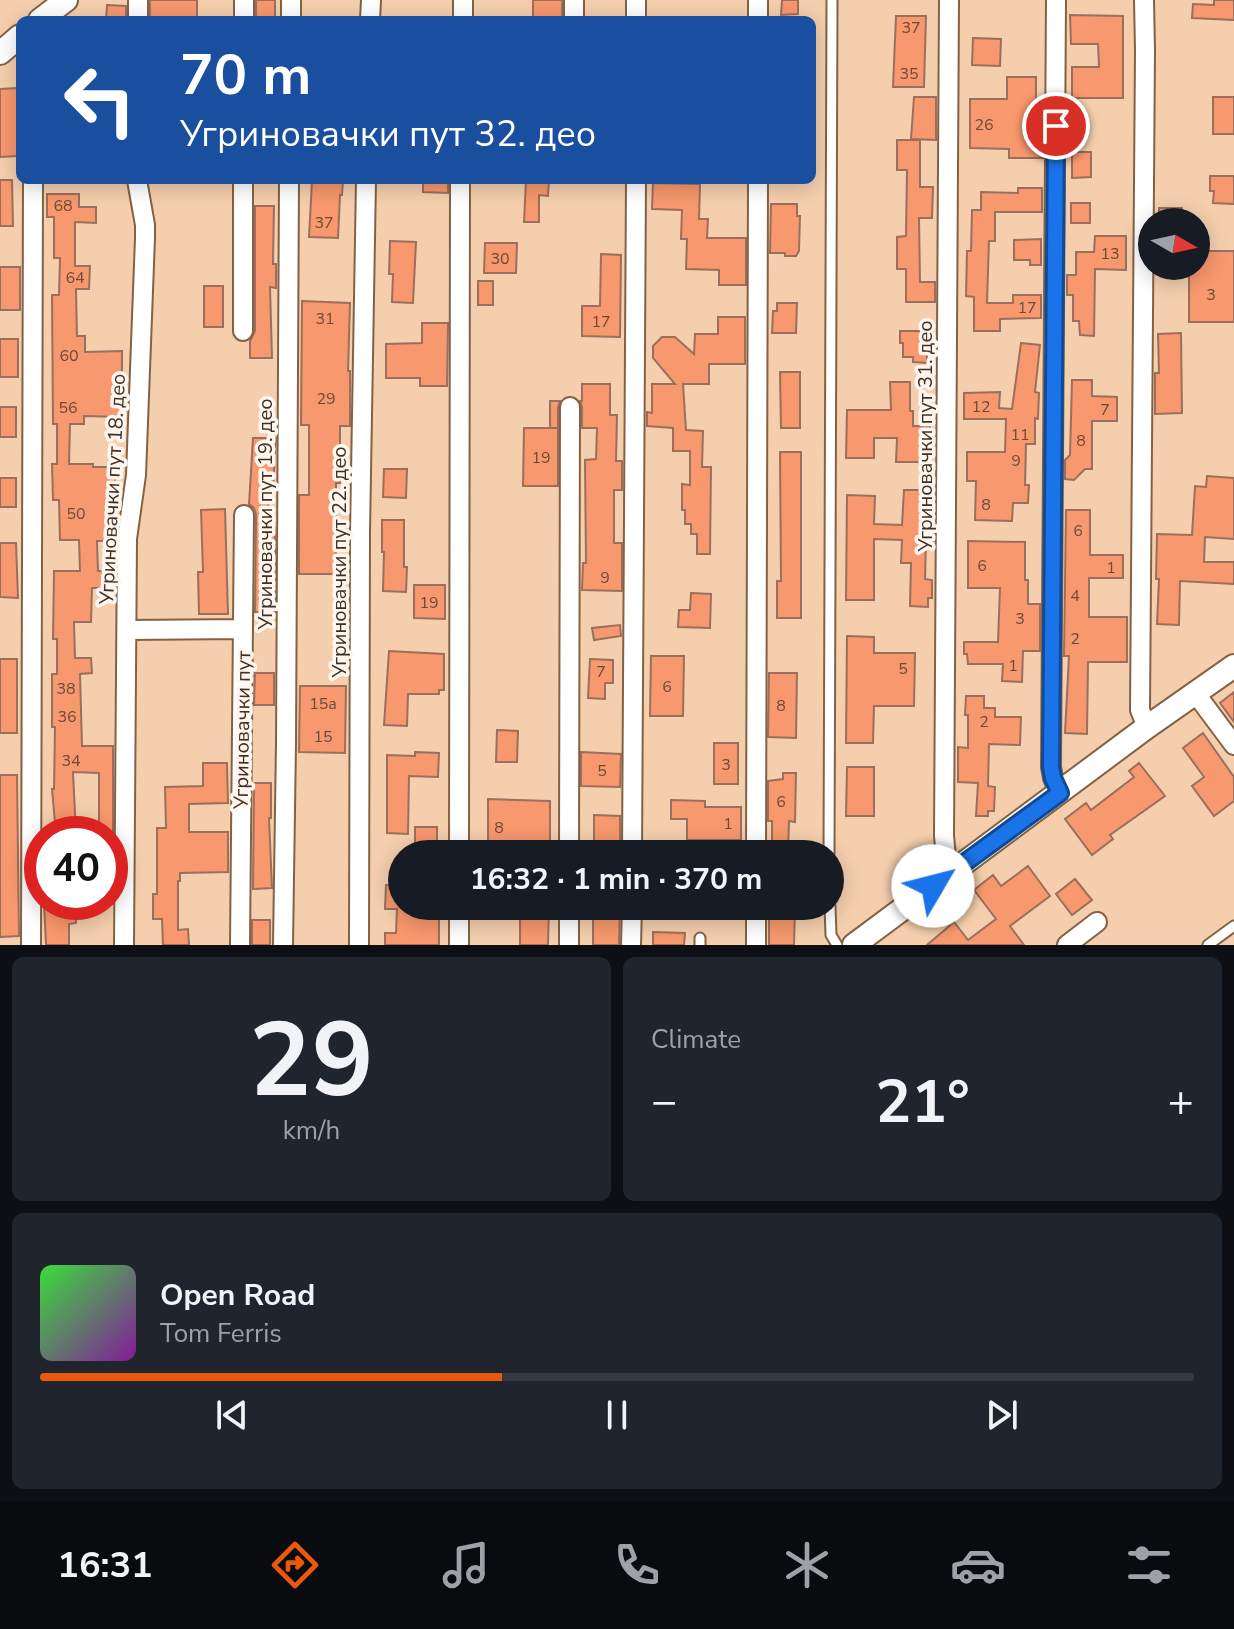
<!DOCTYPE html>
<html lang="en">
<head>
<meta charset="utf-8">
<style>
  :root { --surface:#171b24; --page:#20242c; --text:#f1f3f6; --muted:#9ea1a6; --line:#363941; --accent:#ea580c }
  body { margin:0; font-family:"Nunito Sans",sans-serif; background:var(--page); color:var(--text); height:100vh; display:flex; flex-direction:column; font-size:30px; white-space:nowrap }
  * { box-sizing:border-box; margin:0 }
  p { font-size:26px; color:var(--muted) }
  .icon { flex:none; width:44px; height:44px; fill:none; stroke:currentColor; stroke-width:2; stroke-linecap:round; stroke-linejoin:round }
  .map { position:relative; height:945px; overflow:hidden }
  .panel { display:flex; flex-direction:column; gap:12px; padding:12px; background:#0d0f14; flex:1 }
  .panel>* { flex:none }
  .top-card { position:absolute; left:16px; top:16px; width:800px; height:168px; border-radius:12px; box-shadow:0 4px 20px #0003; background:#1a4fa0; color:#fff; overflow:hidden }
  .needle { width:52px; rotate:99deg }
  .tools { position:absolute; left:1138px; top:208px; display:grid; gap:16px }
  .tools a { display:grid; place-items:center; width:72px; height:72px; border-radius:50%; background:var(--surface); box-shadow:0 4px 20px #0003; font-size:40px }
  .speed { position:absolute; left:24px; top:816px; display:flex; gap:16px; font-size:40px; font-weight:700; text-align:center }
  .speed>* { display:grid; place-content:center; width:104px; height:104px; border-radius:50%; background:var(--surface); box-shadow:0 4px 20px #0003; line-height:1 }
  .speed .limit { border:12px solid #d22; background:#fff; color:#111 }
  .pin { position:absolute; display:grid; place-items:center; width:68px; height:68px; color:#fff; margin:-34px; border:4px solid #fff; border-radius:50%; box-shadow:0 2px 8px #0007 }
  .me { position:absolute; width:88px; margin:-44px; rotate:53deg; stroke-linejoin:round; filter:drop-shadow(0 0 6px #0008) }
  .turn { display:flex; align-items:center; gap:28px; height:168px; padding:0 32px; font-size:36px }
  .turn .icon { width:104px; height:104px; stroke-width:2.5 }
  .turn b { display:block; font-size:56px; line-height:68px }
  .big { font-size:60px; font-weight:700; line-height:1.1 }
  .panel .widget { flex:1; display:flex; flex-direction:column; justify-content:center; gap:12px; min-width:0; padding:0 28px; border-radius:12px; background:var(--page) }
  .panel .dial { align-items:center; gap:0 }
  .dial b { font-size:104px; line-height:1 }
  .song { display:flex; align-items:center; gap:24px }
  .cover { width:96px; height:96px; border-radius:12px; background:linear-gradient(135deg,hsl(120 70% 55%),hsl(290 70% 35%)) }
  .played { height:8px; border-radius:4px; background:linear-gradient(90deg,var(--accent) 40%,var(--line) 40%) }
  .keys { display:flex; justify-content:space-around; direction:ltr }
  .heat { display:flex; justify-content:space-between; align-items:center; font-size:44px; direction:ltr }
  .panel .tiles { flex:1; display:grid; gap:12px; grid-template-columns:1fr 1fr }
  .widget:last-child { grid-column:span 2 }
  .trip { position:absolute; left:388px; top:840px; width:456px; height:80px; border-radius:40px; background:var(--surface); box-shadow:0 4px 20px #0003; font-weight:700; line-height:80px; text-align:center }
  .tab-bar { display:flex; height:128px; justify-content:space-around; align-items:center; background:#090b0e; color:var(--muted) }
  .tab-bar .icon { width:56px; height:56px }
  .tab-bar .current { color:var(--accent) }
  .tab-bar b { font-size:36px; color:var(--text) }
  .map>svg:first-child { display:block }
  .building { fill:#f8986e; stroke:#9b6f5d; stroke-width:2 }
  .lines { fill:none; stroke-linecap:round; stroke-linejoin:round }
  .service-casing { stroke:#836243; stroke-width:13 }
  .minor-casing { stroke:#836243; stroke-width:22 }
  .tertiary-casing { stroke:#836243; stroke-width:26 }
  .service { stroke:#fff; stroke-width:9 }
  .minor { stroke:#fff; stroke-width:18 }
  .tertiary { stroke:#fff; stroke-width:22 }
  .route-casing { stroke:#114b97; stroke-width:20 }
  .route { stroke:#1a73e8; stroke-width:14 }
  .labels { text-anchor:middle; stroke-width:7; stroke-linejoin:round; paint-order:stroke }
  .number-label { font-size:16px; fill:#6d4a36 }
  .street-label { font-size:20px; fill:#3f3023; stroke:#fef6ef }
</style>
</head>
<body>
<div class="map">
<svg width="1234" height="945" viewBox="0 0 1234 945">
  <rect width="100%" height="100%" fill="#f5cfad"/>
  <path class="building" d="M150,0H197V20H150Z
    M256,0H275V20H256Z
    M533,0H562V20H533Z
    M782,0H798V14L781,15Z
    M1214,0H1234V20L1192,18L1193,4L1214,5Z
    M107,5L126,6V20H106Z
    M1070,15L1123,16V98H1072V67H1099L1098,44H1071Z
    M896,16H926L924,87H893Z
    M973,38L1001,39L1000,66L972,65Z
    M1007,77H1036V116H1033V147L1043,148V158H1009V149L970,148V99H1007Z
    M17,88L18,156L0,157V89Z
    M914,97H936V140L911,139Z
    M1213,97H1234V134H1213Z
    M897,140H920V187H933L932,218H919L920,282H935V302H906V269H897V237L906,236L907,170H897Z
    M1072,152H1091V177L1072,178Z
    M1210,176H1234V204L1213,203L1214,191H1210Z
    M0,180H12L13,226H0Z
    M312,180H343L342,195H340L338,238L309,237Z
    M423,180H448V193L423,192Z
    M526,180H549L548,196L539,195V222H524Z
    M653,183L700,184L699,219H708L707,238H746V285H719V270L686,269L687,239H681L682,210L652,209Z
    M1018,188H1042V212H995V241H989L987,303H1013V295H1041V318L1000,319V331H974V297L966,296L967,251H971L972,210H981V192L1018,193Z
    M47,194H79V207H96V223L75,222V266H90L89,289H76L77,336H85V352L122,351V417L84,416V424H70L69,464H93V467H115V541H97L98,571H104V588H92L91,622H74L75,658H91L92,673L80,674L82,746H113V834H99V773L73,772L76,834H56L52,789H54L55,727H52V674H57V639H53L54,571H80L79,540H60L59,500H53L52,464H57V424H53L52,295H59L60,258H54V217H47Z
    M1071,203H1090V223H1071Z
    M771,204H797V216H800L799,251L796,256H785V253H770Z
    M255,206H274L273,264H276V288L270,287L272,358H250V341L255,331Z
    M1159,208H1182V222H1159Z
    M1095,236H1126V270L1095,269L1094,336L1080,335L1079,321H1073V295H1067V275H1076V252H1094Z
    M1041,239V265H1030V260H1014V240Z
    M390,241L416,242L413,303L392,302L393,274H389Z
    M485,243H517L516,273H484Z
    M1196,251H1234V322H1189V266H1196Z
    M601,254L621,255L620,337L582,336V306H600Z
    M0,267H20V310H0Z
    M478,281H493V305H478Z
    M204,286H223V327H204Z
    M302,301L350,303L348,371H350V426H340V483H336V574H299V495H309V425H301Z
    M777,303H797L796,333H772L773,311H777Z
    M718,317H745V364H709V384H683L686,430L703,431L702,467H711L710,554H697V534H691V524H685V510H682V484L690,485V451H673V428L647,426V412L652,413V384H675L653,358V346L662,337H675L694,354L695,334H718Z
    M422,323H448L447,386H420V378H386V344L422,343Z
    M900,331H927V363L913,362V357H903V343H900Z
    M1181,333L1182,413L1155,414V373H1159L1158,334Z
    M0,339H18V377H0Z
    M1021,343L1040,345L1035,392L1039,393L1038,419L1035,418V444H1026L1025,485H1029L1028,503H1013L1012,521L975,520L976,481H967V452H1005L1006,419H964V393L1000,392L999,408L1012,409Z
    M780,372H800V428H781Z
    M1072,380H1092V396L1117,397V421H1092V469H1085L1074,480L1065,479V460L1070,455Z
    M890,382H910V411H913V426H930V438H922V462H896L897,438H874V458H846L847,410H891Z
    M582,384H610V415H617L616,461H622V490H614V543H622V591L582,590L583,563H586L585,460L596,459L597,428H582V407L580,401H582Z
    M550,401H560L558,407V428H550Z
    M0,407H16V437H0Z
    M524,428H558V486H523Z
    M253,438H276L273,490H268L269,527H275V612H255L256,515L254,508L249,504Z
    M780,452H801V618H777V581H781Z
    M384,469H407L406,498L383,497Z
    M1207,476L1234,478V539L1205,537L1204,562H1234V584L1180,581L1179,625L1157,624L1159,579H1156L1157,534L1192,535L1195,486L1206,487Z
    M0,478H16V507H0Z
    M904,490H921L920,502L932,503L931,526H934V541H926L925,579L932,580V598H928V607L910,606L911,563H901L902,540L874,539V600H846L847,495L875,496L874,524L902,525Z
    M225,509L228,614H199L198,572H203L201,510Z
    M1066,510H1090V555H1123V578H1089V617H1127V662H1088L1087,734L1065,733L1069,656H1064Z
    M382,520H404V567H407L406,592L383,591L384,552H382Z
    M968,541L1025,542V580H1028V604H1040V651H1023L1022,682L1002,681L1003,664H968L967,654H964V642H998L1000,588H968Z
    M0,543H16L18,598L0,597Z
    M414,585H445V619L414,618Z
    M691,593L711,594L710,628L678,627L679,610H690Z
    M620,625L621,636L594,640L592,628Z
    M847,636L874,637V653H915L914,706H874L873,743H846Z
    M389,651L444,654V690H439V694H408L407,726L384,725Z
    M651,656H684L683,716H650Z
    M0,659H17V733H0Z
    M590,659L613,660V683H605V699L588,698Z
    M255,673H274V705H254Z
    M769,673H797L796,738L768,737Z
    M300,686H346L345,753L299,752Z
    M1234,692V722L1220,703Z
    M966,696H984V708H995V717H1021L1020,745L989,744L988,786L995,787L994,811H988V816H976L978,783L958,782V747L968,748V715H965Z
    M497,730L518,731L517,762H496Z
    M1203,733L1234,777V801L1214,816L1192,786L1204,777L1183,748Z
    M714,743H738V784H714Z
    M415,752L439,753L438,777L409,776L408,834L387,833V755L415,756Z
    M581,752L621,754L620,787L581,786Z
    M203,763H227L228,803L189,804V832H228V872L180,873V881H178V930L188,929L189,945H163L162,919H153V894H157V828H166L165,787L203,786Z
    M1139,763L1165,796L1110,835L1113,839L1092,855L1065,819L1086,803L1091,810L1134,777L1129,771Z
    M847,767H874V816H846Z
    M783,773H796L795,822L789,821L788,854H772V821H768V781L783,779Z
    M0,775H17L19,936L0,937Z
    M254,783H271V818H269L272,888L253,889Z
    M488,799L550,801V854H488Z
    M671,800L705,801V807H741V840H687V819H671Z
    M594,815L620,816V854H594Z
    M415,827H437V854H415Z
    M1028,866L1050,896L1010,926L1024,945H927L954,922L968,940L996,919L974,890L993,875L1001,886Z
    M1075,879L1092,900L1072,915L1056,894Z
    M386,885L402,886V906H433V919H439V945H385V933H396L397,909H385Z
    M44,902H76V923L69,924V945H46Z
    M520,906H549L548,945H520Z
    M593,906H620L619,945H593Z
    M769,908H795L794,945H769Z
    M252,920H270V945H252Z
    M653,932L685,933L684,945H653Z"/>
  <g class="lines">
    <g class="service-casing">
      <path id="service" d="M829,854L832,0
        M830,906L831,935L837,945
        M700,945V938
        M1208,945L1234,926"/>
    </g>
    <g class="minor-casing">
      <path id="minor" d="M636,0V20
        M758,0V20
        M949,0L944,836L946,858L953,871
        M1056,0L1051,767L1053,778L1060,793
        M1144,0L1145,50L1140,710L1147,727
        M138,20V0
        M244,20V0
        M291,20V0
        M370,20L371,0
        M463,20V0
        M574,20V0
        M243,180V331
        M127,630L243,629
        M1196,694L1234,745
        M459,854L460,180
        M569,854L570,407
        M632,854L636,180
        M756,854L758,180
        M31,945L33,180
        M124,945L127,539L136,475L145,238V225L137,180
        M240,945L244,515
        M283,945L286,743L289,180
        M359,945L360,533L366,180
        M459,945V906
        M569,945V906
        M631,945L632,906
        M756,945V906
        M1067,945L1097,922"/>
    </g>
    <g class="tertiary-casing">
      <path id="tertiary" d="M40,20L66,0
        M0,53L20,36
        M854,945L1147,727L1234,666"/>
    </g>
    <use href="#service" class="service"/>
    <use href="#minor" class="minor"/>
    <use href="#tertiary" class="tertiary"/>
  </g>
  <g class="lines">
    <g class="route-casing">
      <path id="route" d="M933,886L1060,793L1053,778L1051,767L1056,126"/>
    </g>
    <use href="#route" class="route"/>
  </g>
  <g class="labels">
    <g class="number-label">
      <text x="911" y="33">37</text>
      <text x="909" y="79">35</text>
      <text x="984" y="130">26</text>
      <text x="63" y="211">68</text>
      <text x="324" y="228">37</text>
      <text x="1110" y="259">13</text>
      <text x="500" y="264">30</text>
      <text x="75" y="283">64</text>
      <text x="1211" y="300">3</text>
      <text x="1027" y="313">17</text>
      <text x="325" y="324">31</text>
      <text x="601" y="327">17</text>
      <text x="69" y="361">60</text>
      <text x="326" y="404">29</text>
      <text x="981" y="412">12</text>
      <text x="68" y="413">56</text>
      <text x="1105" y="415">7</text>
      <text x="1020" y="440">11</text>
      <text x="1081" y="446">8</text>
      <text x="541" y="463">19</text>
      <text x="1016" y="466">9</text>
      <text x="986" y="510">8</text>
      <text x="76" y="519">50</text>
      <text x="1078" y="536">6</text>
      <text x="982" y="571">6</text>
      <text x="1111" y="573">1</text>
      <text x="605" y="583">9</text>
      <text x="1075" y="601">4</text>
      <text x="429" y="608">19</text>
      <text x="1020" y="624">3</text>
      <text x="1075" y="644">2</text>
      <text x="1013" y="671">1</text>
      <text x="903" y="674">5</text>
      <text x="601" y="677">7</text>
      <text x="667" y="692">6</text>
      <text x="66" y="694">38</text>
      <text x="323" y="709">15a</text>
      <text x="781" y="711">8</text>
      <text x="67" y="722">36</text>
      <text x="984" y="727">2</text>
      <text x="323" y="742">15</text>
      <text x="71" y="766">34</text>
      <text x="726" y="770">3</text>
      <text x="602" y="776">5</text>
      <text x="781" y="807">6</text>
      <text x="728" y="829">1</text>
      <text x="499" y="833">8</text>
    </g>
    <g class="street-label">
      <text transform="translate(925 436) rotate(-90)" y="7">Угриновачки пут 31. део</text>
      <text transform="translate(112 489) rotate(-87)" y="7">Угриновачки пут 18. део</text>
      <text transform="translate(265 514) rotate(-90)" y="7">Угриновачки пут 19. део</text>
      <text transform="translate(339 562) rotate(-90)" y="7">Угриновачки пут 22. део</text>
      <text transform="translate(242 730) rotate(-89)" y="7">Угриновачки пут</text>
    </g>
  </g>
</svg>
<div class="tools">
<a><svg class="needle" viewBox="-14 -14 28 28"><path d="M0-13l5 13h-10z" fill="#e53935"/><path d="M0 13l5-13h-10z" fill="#9ea1a6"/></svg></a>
</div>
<div class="speed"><div class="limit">40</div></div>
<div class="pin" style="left:1056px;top:126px;background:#d93025"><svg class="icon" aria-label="arrive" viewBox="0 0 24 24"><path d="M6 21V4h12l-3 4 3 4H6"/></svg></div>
<svg class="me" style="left:933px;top:886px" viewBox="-20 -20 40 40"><circle r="19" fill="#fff"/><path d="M0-13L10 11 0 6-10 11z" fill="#1a73e8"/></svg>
<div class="trip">16:32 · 1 min · 370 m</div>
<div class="top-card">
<div class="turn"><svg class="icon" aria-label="left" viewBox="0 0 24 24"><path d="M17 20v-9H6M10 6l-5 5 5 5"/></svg><div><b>70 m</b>Угриновачки пут 32. део</div></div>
</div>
</div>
<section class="panel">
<div class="tiles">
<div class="widget dial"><b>29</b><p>km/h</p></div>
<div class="widget"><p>Climate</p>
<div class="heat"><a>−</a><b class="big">21°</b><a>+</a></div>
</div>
<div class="widget">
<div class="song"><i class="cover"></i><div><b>Open Road</b><p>Tom Ferris</p></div></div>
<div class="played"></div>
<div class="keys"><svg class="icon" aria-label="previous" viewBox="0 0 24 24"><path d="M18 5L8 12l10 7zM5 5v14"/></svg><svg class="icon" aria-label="pause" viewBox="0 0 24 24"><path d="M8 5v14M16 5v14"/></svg><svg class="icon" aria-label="next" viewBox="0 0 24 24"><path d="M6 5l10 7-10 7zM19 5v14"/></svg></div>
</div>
</div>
</section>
<nav class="tab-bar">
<b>16:31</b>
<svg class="icon current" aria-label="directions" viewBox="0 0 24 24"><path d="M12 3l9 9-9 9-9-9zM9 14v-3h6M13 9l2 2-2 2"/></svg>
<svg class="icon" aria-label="music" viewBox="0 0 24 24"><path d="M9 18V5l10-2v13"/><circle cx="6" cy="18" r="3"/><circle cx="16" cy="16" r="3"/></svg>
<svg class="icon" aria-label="phone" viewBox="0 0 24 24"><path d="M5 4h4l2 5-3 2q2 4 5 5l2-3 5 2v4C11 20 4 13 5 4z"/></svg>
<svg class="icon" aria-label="climate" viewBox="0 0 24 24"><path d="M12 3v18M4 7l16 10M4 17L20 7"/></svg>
<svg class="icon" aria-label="car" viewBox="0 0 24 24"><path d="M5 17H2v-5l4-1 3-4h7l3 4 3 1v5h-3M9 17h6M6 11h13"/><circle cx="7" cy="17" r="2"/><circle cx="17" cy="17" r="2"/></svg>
<svg class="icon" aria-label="filters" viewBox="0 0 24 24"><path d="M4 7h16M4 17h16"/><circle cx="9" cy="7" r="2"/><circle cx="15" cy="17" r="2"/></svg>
</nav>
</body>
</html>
